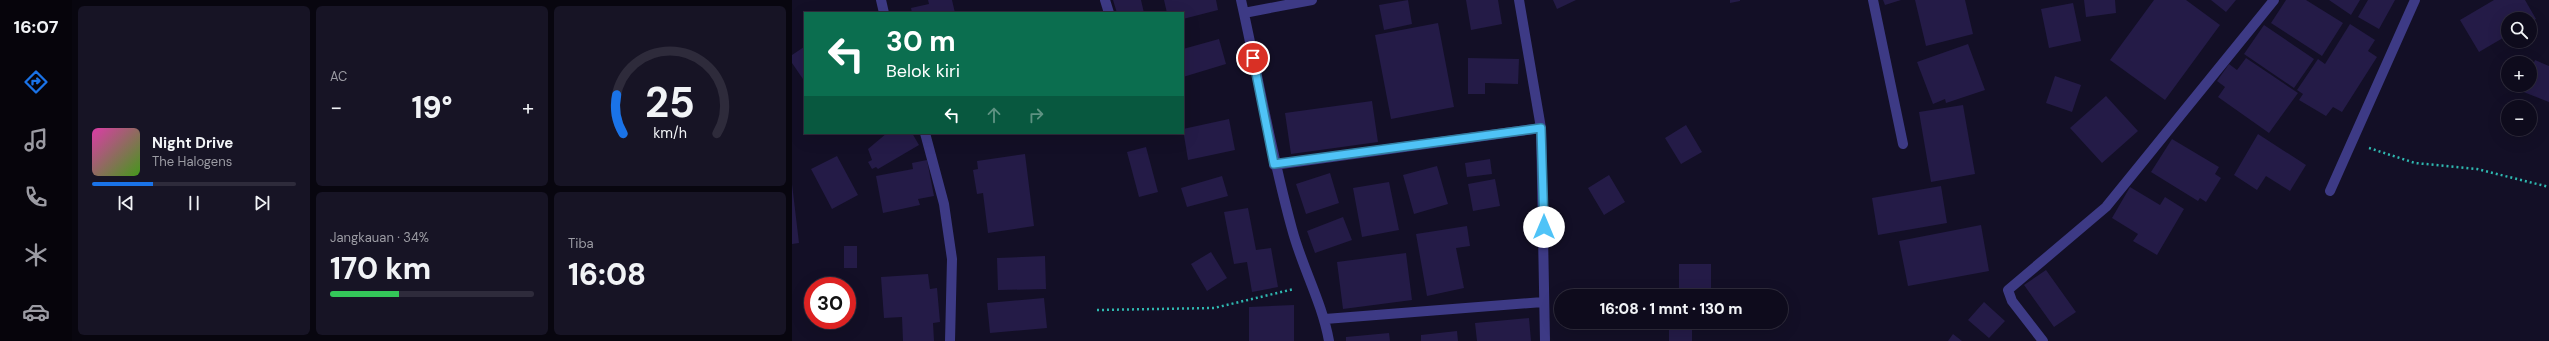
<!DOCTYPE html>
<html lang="id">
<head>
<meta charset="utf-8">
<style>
  :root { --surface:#0e0b1c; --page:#171425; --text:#f1f3f6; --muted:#9b9ba3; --line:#2e2b3b; --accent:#1a73e8 }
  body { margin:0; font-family:"DM Sans",sans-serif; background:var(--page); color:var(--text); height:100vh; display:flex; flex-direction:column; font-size:15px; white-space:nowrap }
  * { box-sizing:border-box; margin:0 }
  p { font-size:13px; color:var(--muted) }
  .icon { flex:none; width:22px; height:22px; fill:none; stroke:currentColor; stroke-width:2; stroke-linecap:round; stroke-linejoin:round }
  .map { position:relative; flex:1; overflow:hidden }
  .sheet { display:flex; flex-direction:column; gap:6px; padding:6px; background:#08060f; width:720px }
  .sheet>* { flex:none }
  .top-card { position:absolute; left:12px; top:12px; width:380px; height:122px; border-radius:0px; box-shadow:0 4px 16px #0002,0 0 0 1px var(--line); background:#0b6e4f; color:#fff; overflow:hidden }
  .buttons { position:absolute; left:1709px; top:12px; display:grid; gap:8px }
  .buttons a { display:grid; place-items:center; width:36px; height:36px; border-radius:50%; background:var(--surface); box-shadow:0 4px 16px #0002,0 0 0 1px var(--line); font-size:20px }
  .speed { position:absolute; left:12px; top:277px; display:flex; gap:8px; font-size:20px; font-weight:700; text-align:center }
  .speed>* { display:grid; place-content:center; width:52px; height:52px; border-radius:50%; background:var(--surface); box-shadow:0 4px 16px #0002,0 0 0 1px var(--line); line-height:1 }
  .speed .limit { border:6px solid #d22; background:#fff; color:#111 }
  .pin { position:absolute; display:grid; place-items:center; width:34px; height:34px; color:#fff; margin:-17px; border:2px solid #fff; border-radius:50%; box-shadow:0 1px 4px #0007 }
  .me { position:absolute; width:44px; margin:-22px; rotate:0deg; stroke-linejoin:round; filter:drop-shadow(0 0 3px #0008) }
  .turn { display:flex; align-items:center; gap:14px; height:84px; padding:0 16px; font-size:18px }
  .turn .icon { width:52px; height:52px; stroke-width:2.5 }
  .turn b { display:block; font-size:28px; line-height:34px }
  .lanes { display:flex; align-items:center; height:38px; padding:0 16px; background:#0003; justify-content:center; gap:20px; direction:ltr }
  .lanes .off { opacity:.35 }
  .big { font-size:30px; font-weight:800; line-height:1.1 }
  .sheet .widget { flex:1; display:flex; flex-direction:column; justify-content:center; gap:6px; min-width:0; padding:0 14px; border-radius:6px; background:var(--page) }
  .sheet .dial { align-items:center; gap:0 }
  .dial svg { height:104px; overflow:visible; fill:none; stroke:var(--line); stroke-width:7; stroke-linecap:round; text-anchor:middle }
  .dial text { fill:var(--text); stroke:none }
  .song { display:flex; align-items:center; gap:12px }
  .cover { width:48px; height:48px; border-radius:6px; background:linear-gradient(135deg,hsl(320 70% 55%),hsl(100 70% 35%)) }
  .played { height:4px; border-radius:2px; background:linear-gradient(90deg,var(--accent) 30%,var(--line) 30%) }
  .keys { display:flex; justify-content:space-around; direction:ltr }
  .heat { display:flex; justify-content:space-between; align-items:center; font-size:22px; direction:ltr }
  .charge { height:6px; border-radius:3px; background:linear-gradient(90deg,#34c759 34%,var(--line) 0) }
  .sheet .tiles { flex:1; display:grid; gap:6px; grid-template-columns:repeat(3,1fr) }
  .widget:first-child { grid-row:span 2 }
  .trip { position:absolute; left:762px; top:289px; width:234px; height:40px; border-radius:20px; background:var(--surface); box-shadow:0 4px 16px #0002,0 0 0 1px var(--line); font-weight:800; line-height:40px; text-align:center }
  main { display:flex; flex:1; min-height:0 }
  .dock { display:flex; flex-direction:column; width:72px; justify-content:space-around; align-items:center; background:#06040b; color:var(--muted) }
  .dock .icon { width:28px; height:28px }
  .dock .current { color:var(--accent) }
  .dock b { font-size:18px; color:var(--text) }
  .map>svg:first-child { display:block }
  .building { fill:#241b47 }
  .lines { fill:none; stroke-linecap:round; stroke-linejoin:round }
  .path { stroke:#2fb8b0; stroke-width:2.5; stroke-dasharray:2 3; stroke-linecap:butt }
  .minor { stroke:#3d3a85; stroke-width:10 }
  .route-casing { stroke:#337fa1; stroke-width:10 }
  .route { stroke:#4fc3f7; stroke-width:7 }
</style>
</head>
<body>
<main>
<nav class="dock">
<b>16:07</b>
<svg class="icon current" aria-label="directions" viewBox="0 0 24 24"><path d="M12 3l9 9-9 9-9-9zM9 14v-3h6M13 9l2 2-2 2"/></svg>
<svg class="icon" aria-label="music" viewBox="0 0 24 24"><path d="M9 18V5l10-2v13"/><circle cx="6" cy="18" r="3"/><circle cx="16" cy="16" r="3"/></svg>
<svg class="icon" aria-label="phone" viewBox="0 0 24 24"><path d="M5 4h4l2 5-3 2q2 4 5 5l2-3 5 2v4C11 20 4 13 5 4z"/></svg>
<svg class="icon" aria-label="climate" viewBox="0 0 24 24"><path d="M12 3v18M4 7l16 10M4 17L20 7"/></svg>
<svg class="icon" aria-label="car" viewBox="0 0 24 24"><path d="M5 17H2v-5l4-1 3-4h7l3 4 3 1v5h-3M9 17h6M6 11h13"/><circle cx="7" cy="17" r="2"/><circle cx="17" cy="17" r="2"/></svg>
</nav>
<section class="sheet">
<div class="tiles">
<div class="widget">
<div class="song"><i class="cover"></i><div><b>Night Drive</b><p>The Halogens</p></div></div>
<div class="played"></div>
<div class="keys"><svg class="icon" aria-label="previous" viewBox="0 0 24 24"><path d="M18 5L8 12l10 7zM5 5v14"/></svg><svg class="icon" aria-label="pause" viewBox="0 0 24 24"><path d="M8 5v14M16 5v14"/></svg><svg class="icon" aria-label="next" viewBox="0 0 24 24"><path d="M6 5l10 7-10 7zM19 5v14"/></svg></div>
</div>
<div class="widget"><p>AC</p>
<div class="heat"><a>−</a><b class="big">19°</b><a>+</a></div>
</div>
<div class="widget dial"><svg viewBox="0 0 100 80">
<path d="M14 69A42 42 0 1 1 86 69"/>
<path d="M14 69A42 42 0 0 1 9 39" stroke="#1a73e8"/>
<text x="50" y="56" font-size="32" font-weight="700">25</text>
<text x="50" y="72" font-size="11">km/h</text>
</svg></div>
<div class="widget"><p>Jangkauan · 34%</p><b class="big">170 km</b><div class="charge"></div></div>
<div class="widget"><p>Tiba</p><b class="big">16:08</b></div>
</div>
</section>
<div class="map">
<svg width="1757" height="341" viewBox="0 0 1757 341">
  <rect width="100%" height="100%" fill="#130f26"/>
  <path class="building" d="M136,0H160L163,13H120L119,8L137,4Z
    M321,0H349L352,13H325Z
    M372,0H424L426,10L391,19V13H375Z
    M616,0L620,24L592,30L587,5Z
    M674,0H706L710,24L679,30Z
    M761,0H784L765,9Z
    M938,0H948V1L938,3Z
    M1091,0H1109L1093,5Z
    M1123,0H1173L1181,34L1134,46Z
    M1292,0H1323L1324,13L1294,17Z
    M1362,0H1394L1428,25L1373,100L1318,60Z
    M1419,0H1444L1434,12Z
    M1494,0H1514L1551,23L1530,56L1479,23Z
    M1537,0H1568L1559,15Z
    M1576,0H1603L1587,29L1566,17Z
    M1702,0H1733L1744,19L1738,22V19H1716V35L1687,52L1668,20Z
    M1281,3L1289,41L1257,48L1249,9Z
    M646,23L662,107L599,119L583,35Z
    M1558,24L1583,40L1576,51L1585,57L1550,112L1541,107L1534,116L1507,100L1511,94L1505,90L1526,59L1533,64Z
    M1472,25L1522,59L1502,88L1452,54Z
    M427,39L434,64L391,77V49Z
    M1176,44L1193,90L1154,103L1153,99L1141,104L1125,62Z
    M12,47L13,49V82L0,63V55Z
    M676,58L727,59L726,84L693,83V94H676Z
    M1454,58L1506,93L1477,133L1426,97L1433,87L1425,81L1437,64L1445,70Z
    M1743,60L1757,66V102L1729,91L1732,85H1738V72Z
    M1263,76L1289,85L1280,112L1254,103Z
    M1314,96L1346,131L1310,163L1278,128Z
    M580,101L586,142L499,154L493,113Z
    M1171,105L1183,174L1139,182L1127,112Z
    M437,119L443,150L396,160L391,129Z
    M894,125L910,152L889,164L873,138Z
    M95,133H120L127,145L86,169L84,167L80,169L76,162L80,160L76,149Z
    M1466,134L1514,165L1498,191L1474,176L1465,190L1442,175Z
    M1380,139L1427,167L1423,174L1429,178L1414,202L1408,198L1406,201L1359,172Z
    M354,147L366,192L347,197L335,152Z
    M233,154L242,226L196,233L191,193L185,194L181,170L186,169L185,161Z
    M45,156L66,195L40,209L19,169Z
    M698,159L700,174L675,177L673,163Z
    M135,160L142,196L126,199L128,205L91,213L84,176L121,169L120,163Z
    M645,166L656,204L622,214L611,175Z
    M538,173L547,203L514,214L504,184Z
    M817,175L833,202L812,215L796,188Z
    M430,176L436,196L395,207L389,188Z
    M703,179L708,206L681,211L676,184Z
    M597,182L607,230L570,237L561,188Z
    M0,184L7,243L0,244Z
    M1149,186L1155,223L1086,235L1080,198Z
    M1338,187L1368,205L1373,197L1392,209L1365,255L1341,241L1346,234L1320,218Z
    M456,208L464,250L479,248L486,287L460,292L455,262L442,264L432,212Z
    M551,217L560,240L523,253L515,231Z
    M1189,225L1197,271L1116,286L1107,241Z
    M675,226L678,246L664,248L672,288L635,296L624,234Z
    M52,246H65V268H52Z
    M419,252L435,278L415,291L399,264Z
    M614,253L620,300L551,309L545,262Z
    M253,256L254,289L206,290L205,258Z
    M887,264H919V296H887Z
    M1254,270L1284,312L1262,327L1232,285Z
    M136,274L138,289L145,288L148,322L141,323L142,341H111L110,317L92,318L89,277Z
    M252,298L255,328L198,333L195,303Z
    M1192,302L1213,321L1197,338L1176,320Z
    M502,305V341H457V307Z
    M737,318L739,341H685L683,323Z
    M877,322H920V327L900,328V341H877Z
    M665,331L666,341H629V335Z
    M597,333L598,341H554V337Z
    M1161,334L1170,341H1156Z"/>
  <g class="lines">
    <path class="path" d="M1577,148L1623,163L1685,169L1757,187
      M305,310L422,308L502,289"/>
    <path class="minor" d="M89,0L92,13
      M313,0L317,13
      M449,0C466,76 479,153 500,229C510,267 530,302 537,341
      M727,0L749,128L753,341
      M1081,0L1111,144
      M452,13L520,0
      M133,133L152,204L160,259L158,341
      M482,165L749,128
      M1538,191L1623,0
      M533,319L751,302
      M1251,341L1220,301L1216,290L1314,207L1482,0"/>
  </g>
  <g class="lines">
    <g class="route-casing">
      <path id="route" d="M461,58L482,164L749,128L752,227"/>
    </g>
    <use href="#route" class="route"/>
  </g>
</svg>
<div class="buttons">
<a><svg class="icon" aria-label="search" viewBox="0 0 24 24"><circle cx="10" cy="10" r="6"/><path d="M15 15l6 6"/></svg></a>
<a>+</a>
<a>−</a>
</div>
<div class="speed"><div class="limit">30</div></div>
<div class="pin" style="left:461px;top:58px;background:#d93025"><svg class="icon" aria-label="arrive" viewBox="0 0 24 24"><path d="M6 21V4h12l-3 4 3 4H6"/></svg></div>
<svg class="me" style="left:752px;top:227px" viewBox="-20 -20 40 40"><circle r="19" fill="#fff"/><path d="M0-13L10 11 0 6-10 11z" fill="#4fc3f7"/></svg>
<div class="trip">16:08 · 1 mnt · 130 m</div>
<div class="top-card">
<div class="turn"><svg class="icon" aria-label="left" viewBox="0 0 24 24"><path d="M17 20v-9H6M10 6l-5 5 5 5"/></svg><div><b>30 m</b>Belok kiri</div></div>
<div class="lanes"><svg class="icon" aria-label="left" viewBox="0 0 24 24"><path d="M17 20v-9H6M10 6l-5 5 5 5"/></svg><svg class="icon off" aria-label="ahead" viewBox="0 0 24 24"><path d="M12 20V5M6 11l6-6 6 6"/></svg><svg class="icon off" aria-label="right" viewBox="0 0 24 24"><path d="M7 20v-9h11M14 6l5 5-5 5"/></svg></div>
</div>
</div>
</main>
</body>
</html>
